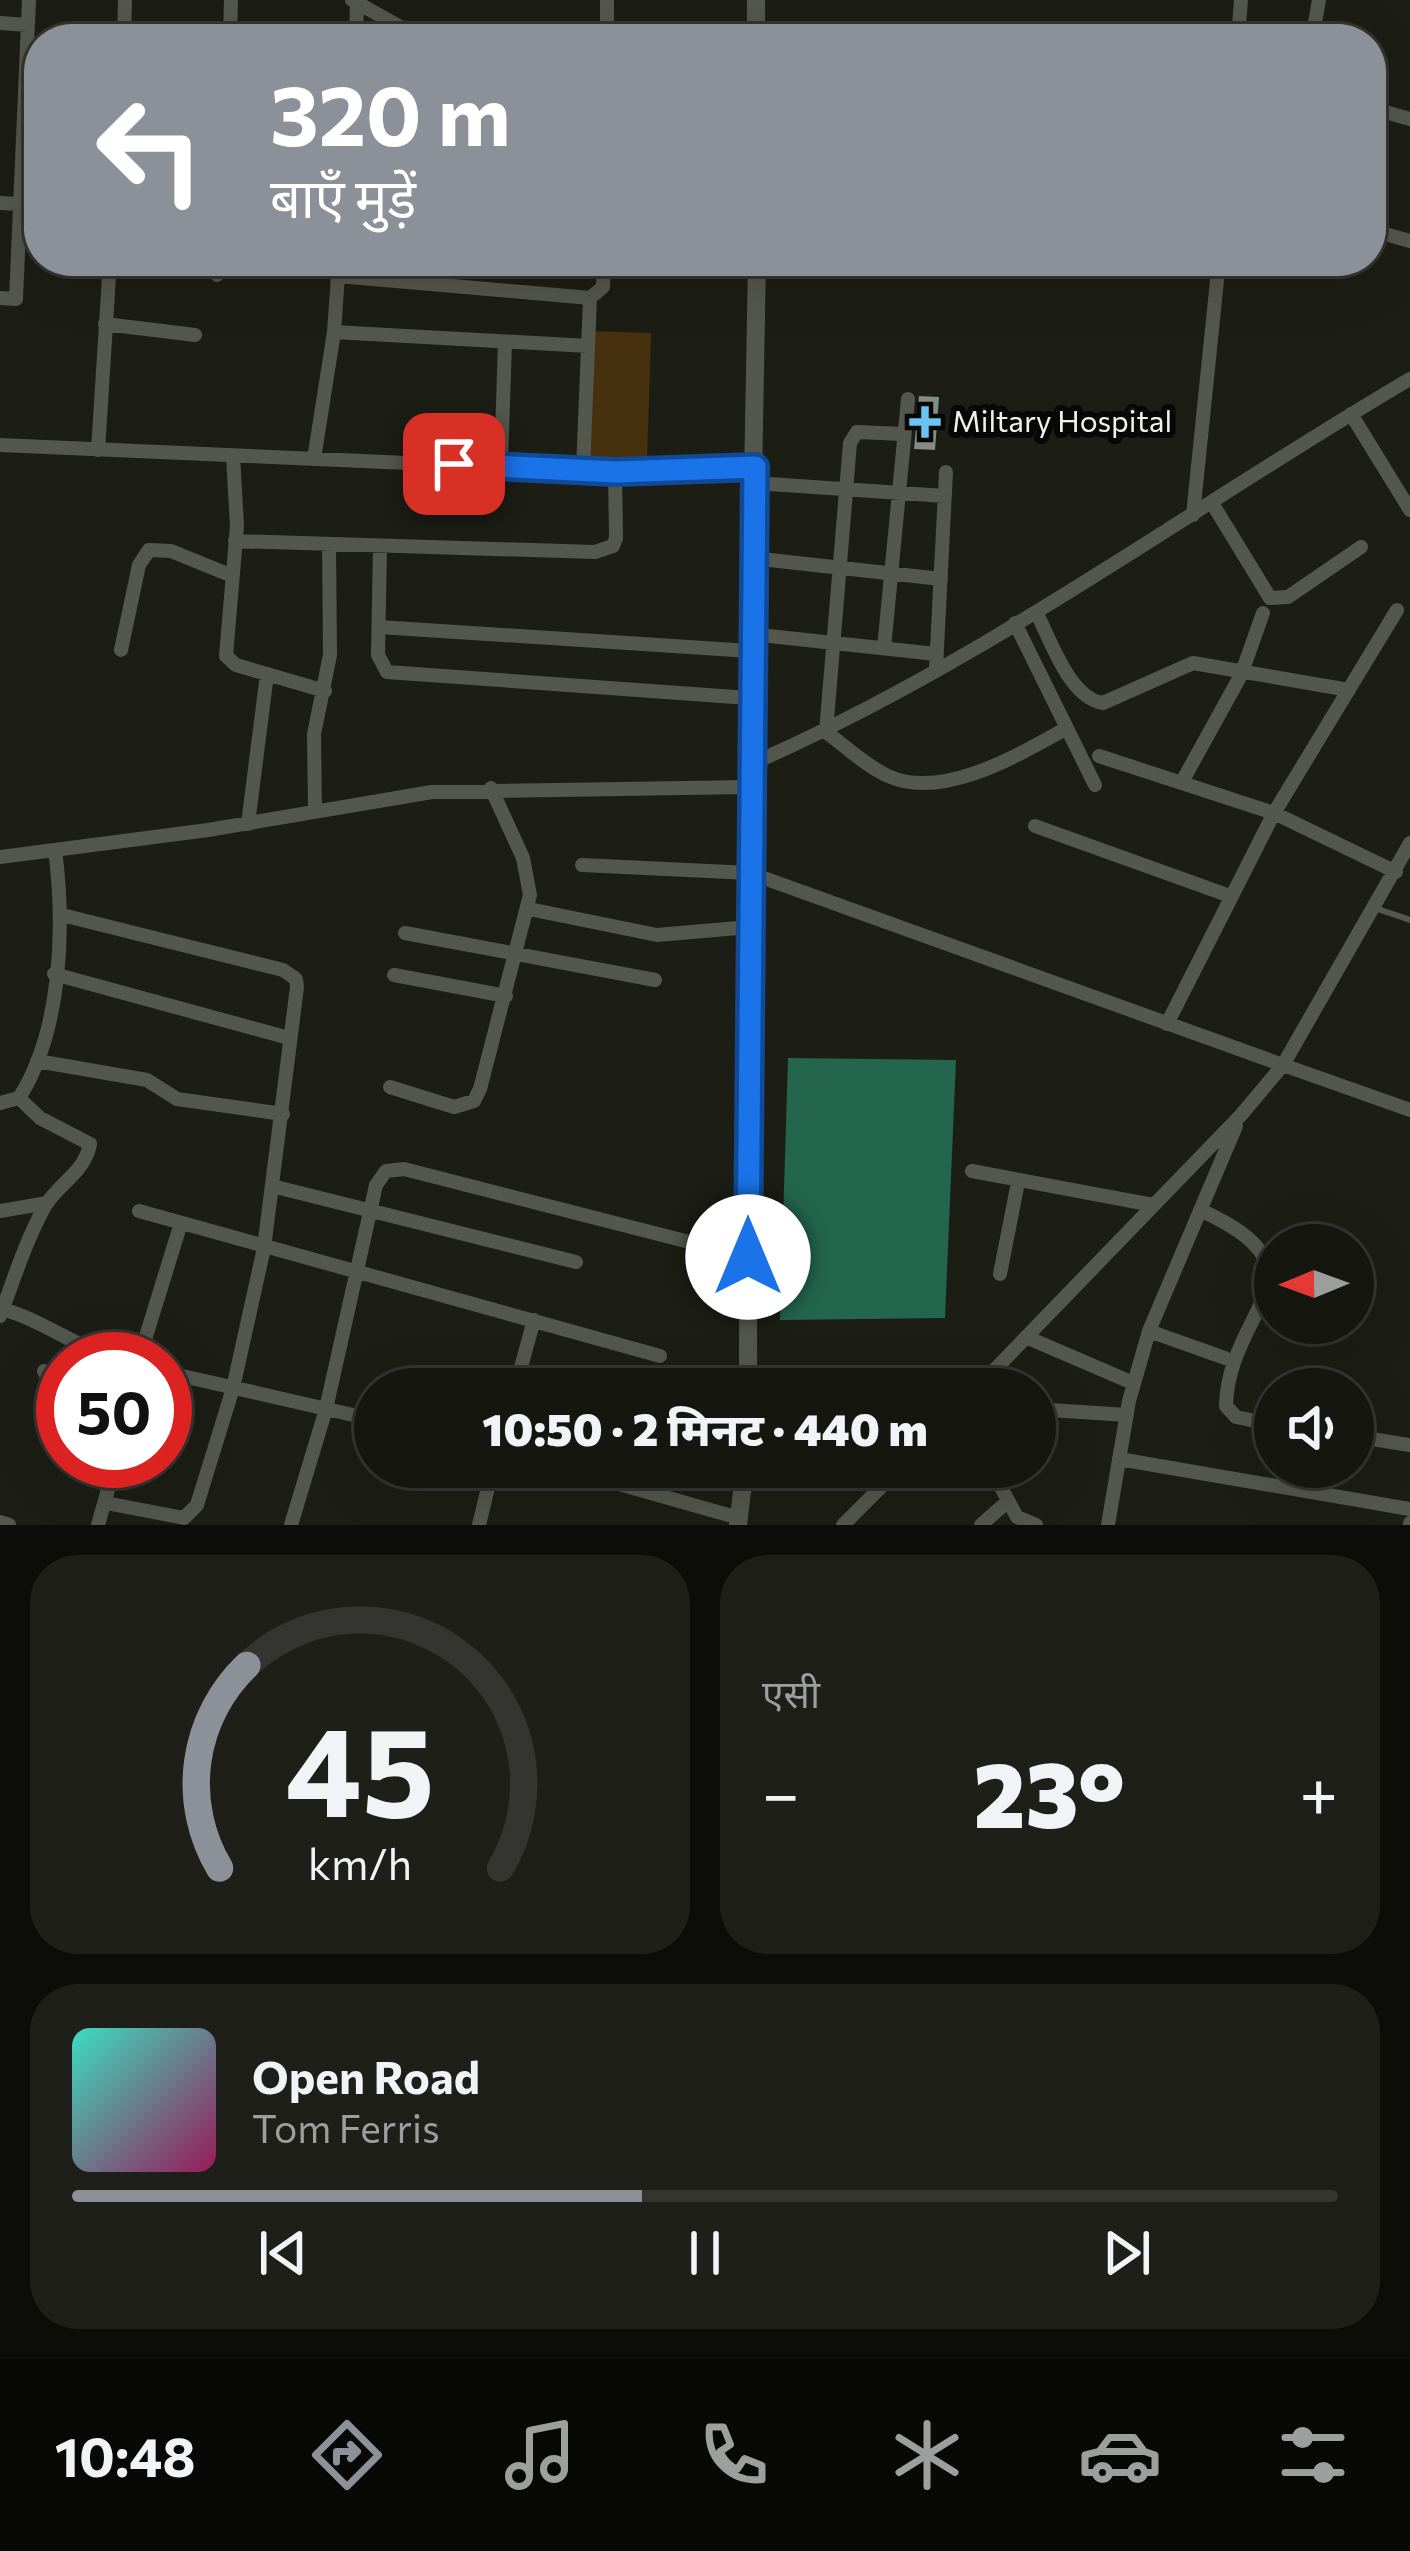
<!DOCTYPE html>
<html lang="hi">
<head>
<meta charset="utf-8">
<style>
  :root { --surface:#151610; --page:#1e1f19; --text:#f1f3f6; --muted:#9d9f9f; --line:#343530; --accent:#8c9099 }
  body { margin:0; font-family:Commissioner,"Noto Sans Devanagari",sans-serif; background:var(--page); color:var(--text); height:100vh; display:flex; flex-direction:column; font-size:45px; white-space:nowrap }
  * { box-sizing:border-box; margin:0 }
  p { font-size:39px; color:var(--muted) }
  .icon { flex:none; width:66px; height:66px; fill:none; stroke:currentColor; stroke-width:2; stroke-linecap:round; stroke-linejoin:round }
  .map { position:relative; height:1525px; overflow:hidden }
  .drawer { display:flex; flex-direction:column; gap:30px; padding:30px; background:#0c0c09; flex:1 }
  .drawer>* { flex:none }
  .hud { position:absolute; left:24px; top:24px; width:1362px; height:252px; border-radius:48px; box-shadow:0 12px 48px #0002,0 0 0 3px var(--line); background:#8c9099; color:#fff; overflow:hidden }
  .needle { width:78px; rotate:269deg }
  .controls { position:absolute; left:1254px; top:1224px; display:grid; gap:24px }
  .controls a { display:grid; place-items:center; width:120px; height:120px; border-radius:50%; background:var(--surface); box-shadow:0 12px 48px #0002,0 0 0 3px var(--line); font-size:60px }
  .speed { position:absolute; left:36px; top:1332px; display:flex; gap:24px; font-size:60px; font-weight:700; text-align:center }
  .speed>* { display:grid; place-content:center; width:156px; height:156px; border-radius:50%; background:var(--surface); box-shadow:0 12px 48px #0002,0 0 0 3px var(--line); line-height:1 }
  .speed .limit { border:18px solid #d22; background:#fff; color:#111 }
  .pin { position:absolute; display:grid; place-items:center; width:102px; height:102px; color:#fff; margin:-51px; border-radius:24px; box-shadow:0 6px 18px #0006 }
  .me { position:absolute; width:132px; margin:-66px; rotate:0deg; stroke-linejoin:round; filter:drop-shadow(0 0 9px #0008) }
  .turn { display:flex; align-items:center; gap:42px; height:252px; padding:0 48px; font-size:54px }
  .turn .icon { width:156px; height:156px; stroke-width:2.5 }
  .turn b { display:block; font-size:84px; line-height:102px }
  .big { font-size:90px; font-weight:800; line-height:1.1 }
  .drawer .card { flex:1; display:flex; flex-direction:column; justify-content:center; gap:18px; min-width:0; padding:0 42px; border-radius:48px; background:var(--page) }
  .drawer .dial { align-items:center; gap:0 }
  .dial svg { height:312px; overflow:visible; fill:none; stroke:var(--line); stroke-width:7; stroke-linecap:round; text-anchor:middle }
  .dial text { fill:var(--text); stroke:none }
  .song { display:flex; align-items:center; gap:36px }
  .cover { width:144px; height:144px; border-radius:18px; background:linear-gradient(135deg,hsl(170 70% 55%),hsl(330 70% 35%)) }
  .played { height:12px; border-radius:6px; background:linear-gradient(90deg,var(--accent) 45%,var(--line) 45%) }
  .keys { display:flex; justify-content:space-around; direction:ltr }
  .heat { display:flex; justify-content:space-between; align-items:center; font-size:66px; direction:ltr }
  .drawer .tiles { flex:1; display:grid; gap:30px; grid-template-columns:1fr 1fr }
  .card:last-child { grid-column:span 2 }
  .trip { position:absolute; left:354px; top:1368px; width:702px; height:120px; border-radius:60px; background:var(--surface); box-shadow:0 12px 48px #0002,0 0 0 3px var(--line); font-weight:800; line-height:120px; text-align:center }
  .tab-bar { display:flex; height:192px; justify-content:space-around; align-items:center; background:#080906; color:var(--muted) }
  .tab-bar .icon { width:84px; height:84px }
  .tab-bar .on { color:var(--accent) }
  .tab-bar b { font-size:54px; color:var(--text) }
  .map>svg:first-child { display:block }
  .green { fill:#47300e }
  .water { fill:#23664d }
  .building { fill:#848d83 }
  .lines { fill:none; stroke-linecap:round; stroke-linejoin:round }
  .lane { stroke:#54574d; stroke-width:6 }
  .street { stroke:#54574d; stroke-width:14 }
  .secondary { stroke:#54574d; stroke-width:18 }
  .route-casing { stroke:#114b97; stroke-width:30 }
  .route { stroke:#1a73e8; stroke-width:21 }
  .poi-dot { fill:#6bc3f2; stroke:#070805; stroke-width:4.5 }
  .labels { text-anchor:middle; stroke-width:12; stroke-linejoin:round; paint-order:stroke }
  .poi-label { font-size:30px; fill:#eff1ea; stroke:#070805; text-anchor:start }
</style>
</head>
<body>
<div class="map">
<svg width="1410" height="1525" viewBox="0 0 1410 1525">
  <rect width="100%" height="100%" fill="#1c1e15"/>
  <path class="green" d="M587,331L651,333L647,462L583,460Z"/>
  <path class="water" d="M788,1058L956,1060L945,1318L780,1320Z"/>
  <path class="building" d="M919,396L939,397L935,450L914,449Z"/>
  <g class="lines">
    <path class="lane" d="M1375,908L1410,920"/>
    <path class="street" d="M352,0L422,39
      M0,23L27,25
      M124,39L125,0
      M230,39L231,0
      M356,39L357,0
      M607,39V0
      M1238,39L1241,0
      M1312,39L1319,0
      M1371,108L1410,119
      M0,203L18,204
      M1371,230L1410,241
      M217,275L218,261
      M338,276L590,298L603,287L604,261
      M0,298L16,299L29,0
      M105,324L195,335
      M334,332L588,346
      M1351,414L1410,510
      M904,434L857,432L850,443L826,732C845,746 866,766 888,776C943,801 1020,754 1067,728
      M0,445L615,472L755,467
      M98,450L110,261
      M233,456L237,526L226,656L236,665L325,691
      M314,459L334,332L339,261
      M501,465L505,342
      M583,470L590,298
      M754,483L945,496
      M1212,503L1270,598L1288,597L1361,547
      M1193,515L1219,261
      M235,541L595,552L613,546L616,538L615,472
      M380,547L378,655L387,672L749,698
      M752,558L941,579
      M1036,612C1051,640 1069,698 1103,703L1193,663L1349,690
      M1015,623L1095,785
      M379,627L750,651
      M750,634L936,654
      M884,648L908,399
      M121,650L139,565L149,550L171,551L230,575
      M936,668L946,472
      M1099,756L1274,813L1396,872
      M749,765C983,663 1190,508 1410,379
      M1183,780L1241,675L1263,613
      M315,811L314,734L330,655L329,545
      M248,824L267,674
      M1035,826L1230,896
      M0,857L208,830L432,792L748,787
      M582,865L750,873L1283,1065L1410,843
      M529,909L657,935L750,927
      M62,915L283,970L296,979L297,987L264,1248L233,1388L197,1505L184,1518L106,1503
      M405,933L655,980
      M54,974L289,1038
      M394,975L506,996
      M1167,1024L1274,813L1397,610
      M37,1061L147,1080L177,1099L283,1114
      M390,1087L454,1107L474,1101L480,1089L530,895L523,858L491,788
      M0,1103L19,1098C62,1031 65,926 55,850
      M972,1171L1153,1205
      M276,1187L576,1262
      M1200,1210C1335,1271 1228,1309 1226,1406L1236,1417L1275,1425
      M0,1211L47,1203
      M139,1211L660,1356
      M1000,1274L1018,1182
      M2,1309C45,1321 75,1347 116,1359
      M0,1316C14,1279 26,1240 45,1206C59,1183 85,1172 90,1144L40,1118L19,1098
      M1149,1331L1225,1358
      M1026,1337L1133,1383
      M139,1359L181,1223
      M44,1371L63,1410
      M165,1372L375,1420
      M515,1389L534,1320
      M976,1389L1241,1115L1283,1065L1410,1110
      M1035,1409L1127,1415
      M1353,1436L1410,1445
      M1119,1459L1410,1509
      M77,1461L113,1474
      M559,1467L739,1518
      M990,1467L1017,1517L1036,1525
      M0,1522L9,1525
      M98,1525L116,1461
      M291,1525L326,1409L376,1185L386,1171L404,1169L748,1257
      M479,1525L493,1467
      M843,1525L901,1467
      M981,1525L1007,1502
      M1108,1525L1129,1401L1149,1331L1236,1126
      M1410,1525V1523"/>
    <path class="secondary" d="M756,0V39
      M748,1389L749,698L757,261
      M738,1525L745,1467"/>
  </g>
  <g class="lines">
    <g class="route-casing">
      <path id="route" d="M454,464L615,472L755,467L748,1257"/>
    </g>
    <use href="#route" class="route"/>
  </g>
  <path class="poi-dot" d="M919 404h12v12h12v12h-12v12h-12v-12h-12v-12h12z"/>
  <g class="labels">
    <g class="poi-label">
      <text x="952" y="432">Miltary Hospital</text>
    </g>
  </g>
</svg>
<div class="controls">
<a><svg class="needle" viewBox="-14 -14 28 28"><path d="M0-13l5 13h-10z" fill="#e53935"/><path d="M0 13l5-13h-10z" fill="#9d9f9f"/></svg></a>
<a><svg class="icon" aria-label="sound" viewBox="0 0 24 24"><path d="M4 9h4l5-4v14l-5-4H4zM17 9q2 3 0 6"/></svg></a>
</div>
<div class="speed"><div class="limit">50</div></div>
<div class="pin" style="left:454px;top:464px;background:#d93025"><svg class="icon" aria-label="arrive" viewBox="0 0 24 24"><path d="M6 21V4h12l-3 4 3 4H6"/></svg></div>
<svg class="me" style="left:748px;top:1257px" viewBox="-20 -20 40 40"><circle r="19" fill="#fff"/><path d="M0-13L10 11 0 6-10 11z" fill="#1a73e8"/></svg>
<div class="trip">10:50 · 2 मिनट · 440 m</div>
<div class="hud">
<div class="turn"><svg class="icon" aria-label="left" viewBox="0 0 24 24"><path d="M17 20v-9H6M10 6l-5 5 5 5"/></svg><div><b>320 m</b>बाएँ मुड़ें</div></div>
</div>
</div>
<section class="drawer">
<div class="tiles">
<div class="card dial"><svg viewBox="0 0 100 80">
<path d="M14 69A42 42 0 1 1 86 69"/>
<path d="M14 69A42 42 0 0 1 21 17" stroke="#8c9099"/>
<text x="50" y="56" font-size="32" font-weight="700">45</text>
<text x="50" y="72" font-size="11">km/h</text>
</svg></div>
<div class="card"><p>एसी</p>
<div class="heat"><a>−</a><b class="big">23°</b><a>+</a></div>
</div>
<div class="card">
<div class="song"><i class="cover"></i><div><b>Open Road</b><p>Tom Ferris</p></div></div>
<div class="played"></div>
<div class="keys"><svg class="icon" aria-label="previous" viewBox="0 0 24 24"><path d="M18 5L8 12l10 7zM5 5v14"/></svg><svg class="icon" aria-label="pause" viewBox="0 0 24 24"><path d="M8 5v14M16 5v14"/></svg><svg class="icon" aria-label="next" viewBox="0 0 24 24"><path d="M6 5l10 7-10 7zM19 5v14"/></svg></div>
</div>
</div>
</section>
<nav class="tab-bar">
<b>10:48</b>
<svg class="icon on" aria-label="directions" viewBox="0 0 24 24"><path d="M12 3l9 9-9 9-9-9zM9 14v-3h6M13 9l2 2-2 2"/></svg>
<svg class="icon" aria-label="music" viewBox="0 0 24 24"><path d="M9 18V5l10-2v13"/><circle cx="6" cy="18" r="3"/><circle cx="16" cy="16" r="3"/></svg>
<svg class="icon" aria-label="phone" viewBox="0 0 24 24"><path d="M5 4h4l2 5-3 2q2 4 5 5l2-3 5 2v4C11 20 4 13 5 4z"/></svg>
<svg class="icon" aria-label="climate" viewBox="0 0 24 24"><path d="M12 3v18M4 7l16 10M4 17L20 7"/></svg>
<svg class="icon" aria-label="car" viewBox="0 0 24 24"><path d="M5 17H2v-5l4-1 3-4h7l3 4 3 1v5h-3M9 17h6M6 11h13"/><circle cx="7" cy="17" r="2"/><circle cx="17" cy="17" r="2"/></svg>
<svg class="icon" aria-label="filters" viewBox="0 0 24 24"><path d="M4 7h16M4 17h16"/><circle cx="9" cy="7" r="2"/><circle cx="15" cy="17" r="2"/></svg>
</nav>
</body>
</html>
